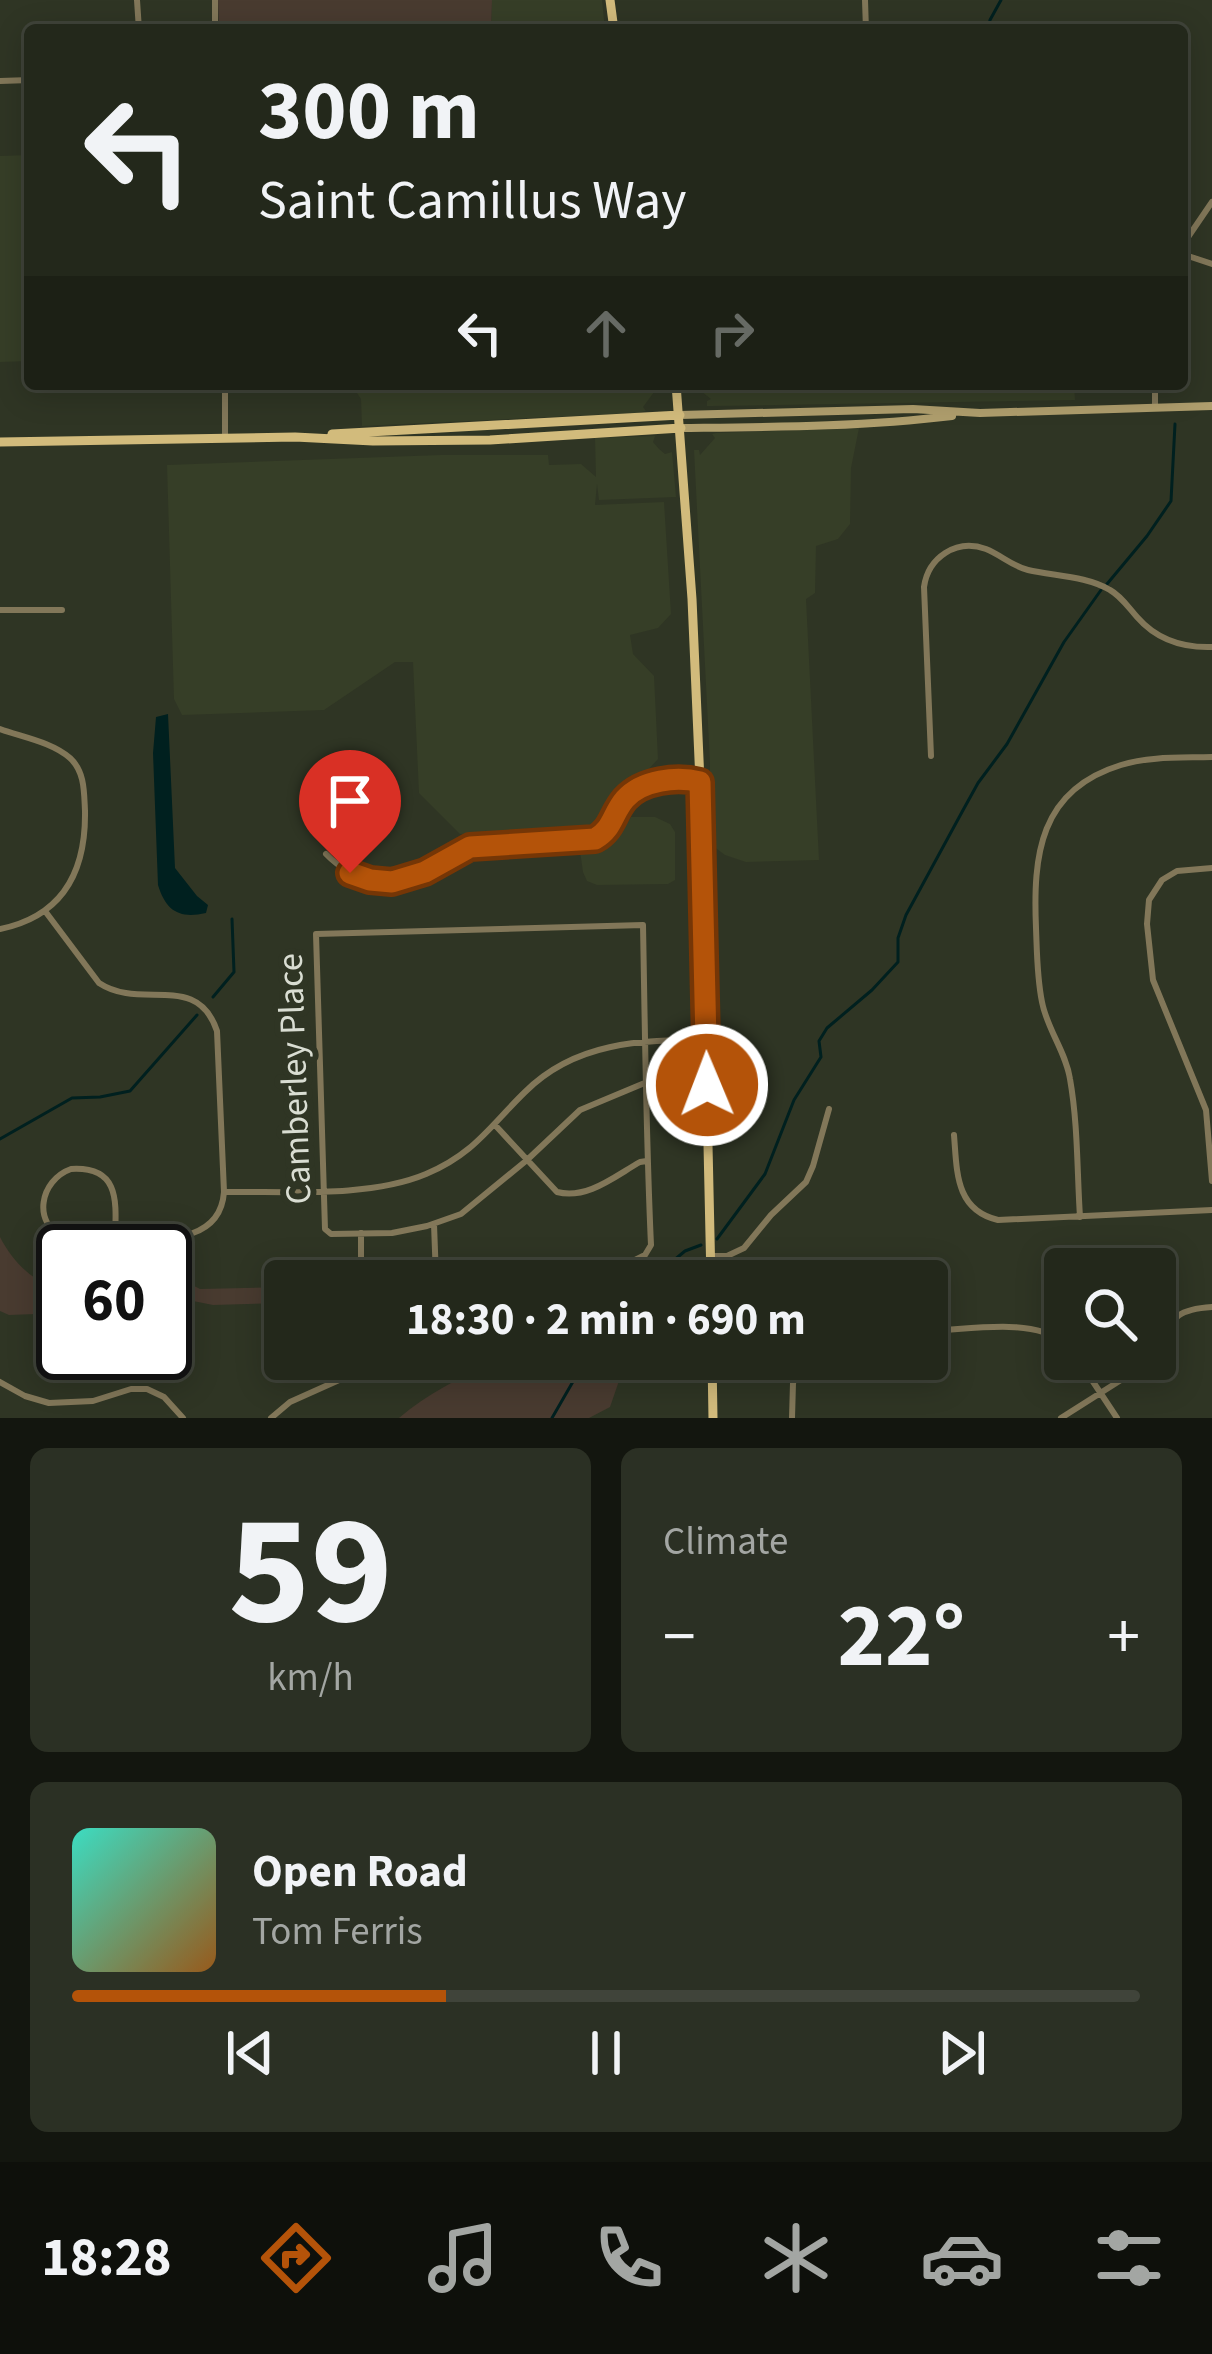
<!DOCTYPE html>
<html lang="en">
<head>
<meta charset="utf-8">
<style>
  :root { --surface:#23281b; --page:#2b3024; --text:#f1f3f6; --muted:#a3a6a3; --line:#40443a; --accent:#b45309 }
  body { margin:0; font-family:"Source Sans 3",sans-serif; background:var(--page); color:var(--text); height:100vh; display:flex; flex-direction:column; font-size:45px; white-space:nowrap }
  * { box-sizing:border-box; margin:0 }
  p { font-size:39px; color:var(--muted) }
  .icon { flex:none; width:66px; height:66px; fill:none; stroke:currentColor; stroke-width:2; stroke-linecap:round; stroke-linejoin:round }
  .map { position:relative; height:1418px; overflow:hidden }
  .side { display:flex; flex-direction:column; gap:30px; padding:30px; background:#13160f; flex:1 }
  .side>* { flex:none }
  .guide { position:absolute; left:24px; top:24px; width:1164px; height:366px; border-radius:12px; box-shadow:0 6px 30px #0003,0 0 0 3px var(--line); background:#23281b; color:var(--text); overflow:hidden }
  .buttons { position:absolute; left:1044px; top:1248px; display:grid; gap:24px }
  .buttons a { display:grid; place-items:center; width:132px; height:132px; border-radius:12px; background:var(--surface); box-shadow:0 6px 30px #0003,0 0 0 3px var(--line); font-size:60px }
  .speed { position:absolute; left:36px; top:1224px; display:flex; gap:24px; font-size:60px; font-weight:700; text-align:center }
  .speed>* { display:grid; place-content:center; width:156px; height:156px; border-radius:50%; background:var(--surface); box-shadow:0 6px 30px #0003,0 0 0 3px var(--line); line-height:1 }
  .speed .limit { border:6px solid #111; border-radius:18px; background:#fff; color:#111 }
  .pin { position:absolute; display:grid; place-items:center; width:102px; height:102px; color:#fff; margin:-123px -51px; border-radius:50% 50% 50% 0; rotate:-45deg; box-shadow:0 0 12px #0007 }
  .pin .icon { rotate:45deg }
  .me { position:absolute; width:132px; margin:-66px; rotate:359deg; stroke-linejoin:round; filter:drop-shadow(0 0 9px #0008) }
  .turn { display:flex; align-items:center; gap:42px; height:252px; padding:0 36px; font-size:54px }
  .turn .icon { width:156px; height:156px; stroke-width:2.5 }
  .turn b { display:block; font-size:84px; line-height:102px }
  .lanes { display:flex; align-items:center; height:114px; padding:0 36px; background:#0003; justify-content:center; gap:60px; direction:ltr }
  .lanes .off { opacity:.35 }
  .big { font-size:90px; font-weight:700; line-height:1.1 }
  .side .card { flex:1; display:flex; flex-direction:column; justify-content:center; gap:18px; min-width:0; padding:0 42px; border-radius:18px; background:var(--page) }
  .side .dial { align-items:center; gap:0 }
  .dial b { font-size:156px; line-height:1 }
  .song { display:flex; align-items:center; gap:36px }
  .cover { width:144px; height:144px; border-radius:18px; background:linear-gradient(135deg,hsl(170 70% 55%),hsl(30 70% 35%)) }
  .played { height:12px; border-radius:6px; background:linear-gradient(90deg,var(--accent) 35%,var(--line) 35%) }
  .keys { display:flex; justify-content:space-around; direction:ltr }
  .heat { display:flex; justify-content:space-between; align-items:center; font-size:66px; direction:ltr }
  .side .tiles { flex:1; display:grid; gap:30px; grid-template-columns:1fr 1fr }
  .card:last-child { grid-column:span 2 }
  .trip { position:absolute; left:264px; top:1260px; width:684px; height:120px; border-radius:12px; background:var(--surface); box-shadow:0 6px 30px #0003,0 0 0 3px var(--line); font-weight:700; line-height:120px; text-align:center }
  .tab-bar { display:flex; height:192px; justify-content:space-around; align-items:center; background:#0e100b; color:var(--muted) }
  .tab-bar .icon { width:84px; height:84px }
  .tab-bar .on { color:var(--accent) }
  .tab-bar b { font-size:54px; color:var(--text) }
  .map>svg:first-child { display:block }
  .built { fill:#363e27 }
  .green { fill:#493b30 }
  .water { fill:#00201f }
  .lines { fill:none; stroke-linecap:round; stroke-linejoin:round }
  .stream { stroke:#00201f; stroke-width:3 }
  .street { stroke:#827759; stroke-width:6 }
  .secondary { stroke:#af9e6d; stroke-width:8 }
  .primary { stroke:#d2bb7c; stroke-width:9 }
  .route-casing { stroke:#753606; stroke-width:30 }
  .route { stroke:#b45309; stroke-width:21 }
  .labels { text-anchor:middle; stroke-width:12; stroke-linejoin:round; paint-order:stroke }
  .street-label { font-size:36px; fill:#d9ddd2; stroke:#2f3524 }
</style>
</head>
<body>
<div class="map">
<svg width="1212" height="1418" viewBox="0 0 1212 1418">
  <rect width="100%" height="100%" fill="#2f3524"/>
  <path class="built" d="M492,0H602L605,30H491Z
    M30,155V361L0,362V156Z
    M356,384H663V390L657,388L643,407L646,411L637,413L362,426L361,399L357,393Z
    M686,384H1074L1075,400L711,406H707V401L711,399L693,385L687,387Z
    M859,428L851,468L850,524L838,539L816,546L815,593L806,599L819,860L746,862L725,855L709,843L710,763L694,450H699L700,455L715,438L712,434L716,433Z
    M655,436L653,442L659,449L665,454L672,452L676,497L599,500L597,484L595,505L664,502L671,614L658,628L630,635L633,654L654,676L658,759L602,820L590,828L460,834L419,793L413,662H395L324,710L182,715L174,699L167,465L441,455H548L549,465L581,464L596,477L595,438Z
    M631,817H655L670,824L675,832V880L668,884L597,885L587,881L583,872L580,851L600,850L615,840Z"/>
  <path class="green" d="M218,0H492L491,30H219Z
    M0,1237C12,1261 36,1286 63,1289V1313L9,1315L0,1311Z
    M168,1262L179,1278L200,1289L285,1287V1303L213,1305L188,1300L165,1303V1263Z
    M492,1359H621V1375L610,1407L589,1418H399C426,1394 461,1379 492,1359Z"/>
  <path class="water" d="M168,714L175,868L197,896L208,905L206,913C179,919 166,911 158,885L153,753L156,717Z"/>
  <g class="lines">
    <path class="stream" d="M988,30L990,20L1001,0
      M1107,584L1147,536L1171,501L1175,424
      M213,997L234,972L232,919
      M0,1139L72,1098L100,1097L130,1091L197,1015
      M717,1239L765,1174L794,1100L821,1057L819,1041L827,1028L872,990L898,962V938L906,915L962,812L978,783L1007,744L1064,642L1101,590
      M649,1281L685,1251L701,1245
      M552,1418L586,1359"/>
    <path class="street" d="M137,0L139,30
      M215,0V30
      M865,0L866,30
      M0,81L30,80
      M1182,246L1212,202
      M1182,254L1212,264
      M225,384V438
      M1155,384V407
      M0,610H62
      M0,729C22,737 52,742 70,758C85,772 84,792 85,811C86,872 63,916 0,929
      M931,756L924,587C928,558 956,538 986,549C1001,555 1012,566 1028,570C1054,576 1087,576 1110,590C1121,596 1128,607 1137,617C1157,640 1182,648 1212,647
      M654,785L698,783
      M326,854C354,883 395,890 430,870C446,860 461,848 481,845C518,840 557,843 595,839C613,829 612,814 625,799C642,780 677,776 700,782
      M1212,868L1177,871L1162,880L1149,900L1147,924L1153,980L1206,1110L1212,1181
      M45,911L99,983C141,1011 197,971 217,1031L224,1192C220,1247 155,1238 115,1240
      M495,1125L557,1192C587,1200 615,1176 640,1162L647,1161
      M954,1135C957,1171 955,1210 998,1220L1212,1210
      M71,1169C121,1166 116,1203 115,1240C100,1240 80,1244 65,1238C31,1224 40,1180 71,1169Z
      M224,1192C286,1191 369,1198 426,1174C474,1154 490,1126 525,1092C575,1042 640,1040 706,1040
      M1080,1217C1077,1172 1078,1124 1070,1079C1066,1052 1047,1029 1042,1002C1037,978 1037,953 1036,928C1033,856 1039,790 1121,765C1150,756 1182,758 1212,757
      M434,1224L436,1278L439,1281
      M361,1233V1281
      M710,1256H727L744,1248L771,1215L806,1182L813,1166L829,1109
      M563,1281L595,1280L645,1255L651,1245C646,1138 645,1032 643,925L316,934L325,1229L331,1234L392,1233L427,1226L461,1214L527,1160L580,1110L647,1082
      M927,1331C969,1330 1029,1317 1065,1342
      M1155,1358C1174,1324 1166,1310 1212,1307
      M1078,1359L1117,1418
      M0,1382L25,1396L49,1403L93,1401L131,1389H147L164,1397L183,1418
      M271,1418L290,1402L386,1359
      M792,1418L793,1383L804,1359
      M1061,1418L1154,1359"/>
    <path class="secondary" d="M680,415L913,409L980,413L1212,406
      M681,428C771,427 862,427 952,416"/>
    <path class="primary" d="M610,0L614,30
      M676,384L692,599L700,782L711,1281
      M332,434L680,415
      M0,442L295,437L373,441L490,440L681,428
      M712,1359L713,1418"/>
  </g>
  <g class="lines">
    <g class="route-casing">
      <path id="route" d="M350,873L370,880L392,882L425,872L470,847L595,839C613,829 612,814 625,799C642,780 677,776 700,782L707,1085"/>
    </g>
    <use href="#route" class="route"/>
  </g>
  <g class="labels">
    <g class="street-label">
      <text transform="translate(293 1079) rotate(-92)" y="13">Camberley Place</text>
    </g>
  </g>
</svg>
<div class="buttons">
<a><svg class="icon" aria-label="search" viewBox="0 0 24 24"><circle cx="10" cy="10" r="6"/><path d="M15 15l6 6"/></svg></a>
</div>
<div class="speed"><div class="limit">60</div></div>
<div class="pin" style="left:350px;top:873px;background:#d93025"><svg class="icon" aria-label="arrive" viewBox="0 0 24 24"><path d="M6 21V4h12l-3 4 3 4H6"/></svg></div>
<svg class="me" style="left:707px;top:1085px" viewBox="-20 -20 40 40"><circle r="17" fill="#b45309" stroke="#fff" stroke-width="3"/><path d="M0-11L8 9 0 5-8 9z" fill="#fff"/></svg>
<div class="trip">18:30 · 2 min · 690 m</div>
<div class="guide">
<div class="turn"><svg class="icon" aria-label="left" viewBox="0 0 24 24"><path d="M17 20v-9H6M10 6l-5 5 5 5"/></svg><div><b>300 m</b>Saint Camillus Way</div></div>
<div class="lanes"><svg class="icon" aria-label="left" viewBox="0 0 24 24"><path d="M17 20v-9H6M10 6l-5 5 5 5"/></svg><svg class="icon off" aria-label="ahead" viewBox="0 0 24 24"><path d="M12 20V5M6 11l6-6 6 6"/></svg><svg class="icon off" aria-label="right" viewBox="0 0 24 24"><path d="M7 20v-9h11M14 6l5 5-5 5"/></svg></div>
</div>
</div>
<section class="side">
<div class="tiles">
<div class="card dial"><b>59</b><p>km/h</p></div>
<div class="card"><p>Climate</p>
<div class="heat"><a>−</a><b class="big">22°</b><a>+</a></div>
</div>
<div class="card">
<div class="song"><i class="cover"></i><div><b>Open Road</b><p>Tom Ferris</p></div></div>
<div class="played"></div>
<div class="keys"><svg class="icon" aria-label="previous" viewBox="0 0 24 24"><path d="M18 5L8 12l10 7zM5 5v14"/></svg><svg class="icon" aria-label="pause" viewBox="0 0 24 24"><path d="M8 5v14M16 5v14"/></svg><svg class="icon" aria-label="next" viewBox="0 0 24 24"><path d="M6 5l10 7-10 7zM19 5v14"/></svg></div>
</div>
</div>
</section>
<nav class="tab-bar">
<b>18:28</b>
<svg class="icon on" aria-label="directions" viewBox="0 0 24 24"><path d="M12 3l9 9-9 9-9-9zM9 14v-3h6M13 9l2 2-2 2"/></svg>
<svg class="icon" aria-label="music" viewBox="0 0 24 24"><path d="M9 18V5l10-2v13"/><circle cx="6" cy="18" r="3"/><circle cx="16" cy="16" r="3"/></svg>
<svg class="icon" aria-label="phone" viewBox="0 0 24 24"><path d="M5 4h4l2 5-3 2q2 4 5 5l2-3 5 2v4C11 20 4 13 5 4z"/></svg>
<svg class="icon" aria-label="climate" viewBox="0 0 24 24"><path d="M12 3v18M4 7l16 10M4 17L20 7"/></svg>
<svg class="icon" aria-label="car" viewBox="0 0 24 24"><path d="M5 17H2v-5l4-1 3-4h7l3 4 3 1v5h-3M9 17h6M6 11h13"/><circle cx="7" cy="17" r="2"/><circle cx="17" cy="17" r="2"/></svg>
<svg class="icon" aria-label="filters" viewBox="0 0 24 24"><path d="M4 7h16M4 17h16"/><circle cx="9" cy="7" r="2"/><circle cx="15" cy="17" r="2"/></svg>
</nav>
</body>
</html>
